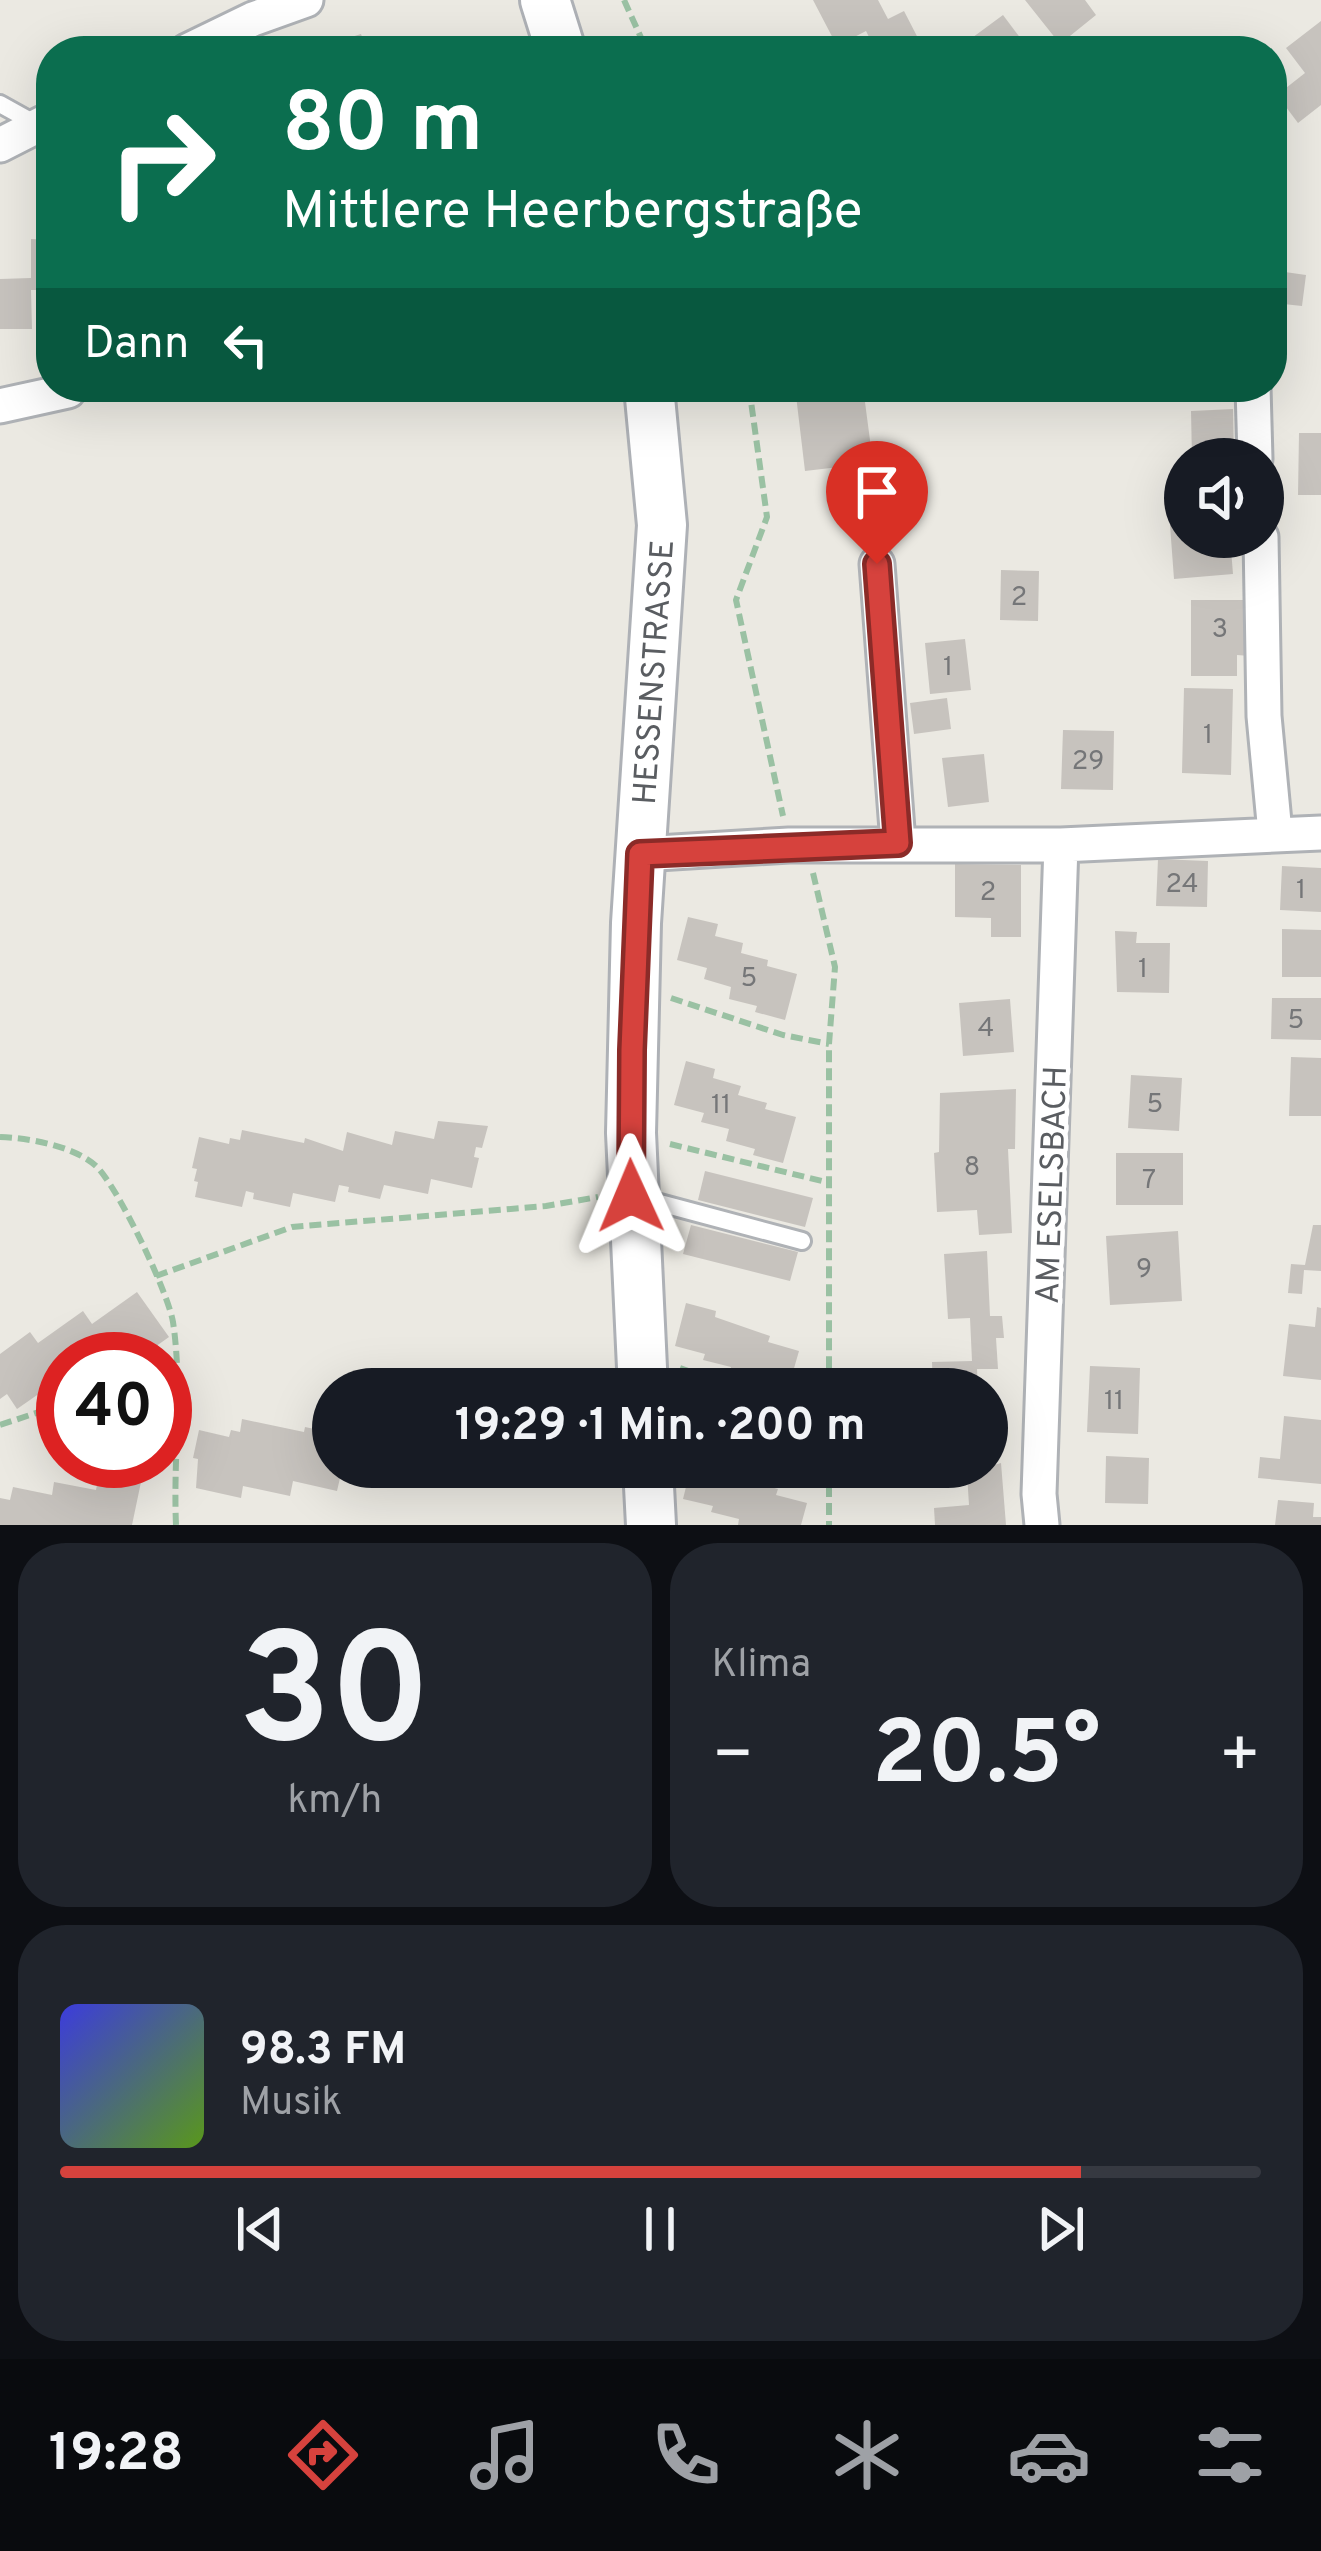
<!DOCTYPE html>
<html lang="de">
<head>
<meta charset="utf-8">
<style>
  :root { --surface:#171b24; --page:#20242c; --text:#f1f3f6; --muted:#9ea1a6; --line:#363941; --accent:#d6423d }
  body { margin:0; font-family:Overpass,sans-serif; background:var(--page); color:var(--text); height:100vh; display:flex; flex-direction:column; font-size:45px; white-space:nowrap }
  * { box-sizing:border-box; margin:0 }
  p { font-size:39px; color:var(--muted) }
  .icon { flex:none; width:66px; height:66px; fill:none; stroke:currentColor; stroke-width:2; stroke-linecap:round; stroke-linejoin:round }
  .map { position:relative; height:1525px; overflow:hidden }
  .details { display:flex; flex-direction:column; gap:18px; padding:18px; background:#0d0f14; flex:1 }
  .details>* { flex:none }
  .guide { position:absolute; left:36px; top:36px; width:1251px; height:366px; border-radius:48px; box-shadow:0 12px 48px #0002; background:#0b6e4f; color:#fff; overflow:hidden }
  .controls { position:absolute; left:1164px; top:438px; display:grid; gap:24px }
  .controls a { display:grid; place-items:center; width:120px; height:120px; border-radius:50%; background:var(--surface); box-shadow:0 12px 48px #0002; font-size:60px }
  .speed { position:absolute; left:36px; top:1332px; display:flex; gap:24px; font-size:60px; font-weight:700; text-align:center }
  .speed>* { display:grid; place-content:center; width:156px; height:156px; border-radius:50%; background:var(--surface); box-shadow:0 12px 48px #0002; line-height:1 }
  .speed .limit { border:18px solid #d22; background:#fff; color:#111 }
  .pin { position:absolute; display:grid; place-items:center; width:102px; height:102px; color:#fff; margin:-123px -51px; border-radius:50% 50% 50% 0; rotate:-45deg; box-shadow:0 0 12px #0007 }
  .pin .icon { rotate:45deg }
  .me { position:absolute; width:132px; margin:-66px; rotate:359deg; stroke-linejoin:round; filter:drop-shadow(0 0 9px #0008) }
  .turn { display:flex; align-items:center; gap:42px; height:252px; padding:0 48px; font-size:54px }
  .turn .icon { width:156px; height:156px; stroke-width:2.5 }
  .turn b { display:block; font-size:84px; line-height:102px }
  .then { display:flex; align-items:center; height:114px; padding:0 48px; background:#0003; gap:24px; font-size:45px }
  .big { font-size:90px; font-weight:700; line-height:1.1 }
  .details .card { flex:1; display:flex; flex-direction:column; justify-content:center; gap:18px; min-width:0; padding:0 42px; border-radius:48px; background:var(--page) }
  .details .dial { align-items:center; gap:0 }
  .dial b { font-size:156px; line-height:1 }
  .song { display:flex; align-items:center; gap:36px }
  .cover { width:144px; height:144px; border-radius:18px; background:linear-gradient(135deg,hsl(240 70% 55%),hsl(90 70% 35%)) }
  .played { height:12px; border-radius:6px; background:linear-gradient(90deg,var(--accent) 85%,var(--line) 85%) }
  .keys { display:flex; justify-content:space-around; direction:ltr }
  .heat { display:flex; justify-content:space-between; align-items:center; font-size:66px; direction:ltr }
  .details .tiles { flex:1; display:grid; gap:18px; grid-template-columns:1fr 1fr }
  .card:last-child { grid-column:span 2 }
  .trip { position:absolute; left:312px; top:1368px; width:696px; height:120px; border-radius:60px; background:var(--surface); box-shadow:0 12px 48px #0002; font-weight:700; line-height:120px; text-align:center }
  .dock { display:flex; height:192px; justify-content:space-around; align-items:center; background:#090b0e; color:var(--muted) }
  .dock .icon { width:84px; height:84px }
  .dock .current { color:var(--accent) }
  .dock b { font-size:54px; color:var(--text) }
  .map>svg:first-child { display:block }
  .building { fill:#c7c3be }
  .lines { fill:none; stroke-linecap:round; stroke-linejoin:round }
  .lane-casing { stroke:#afb2b6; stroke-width:22 }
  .street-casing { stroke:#afb2b6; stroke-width:39 }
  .secondary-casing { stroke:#aeb1b6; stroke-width:54 }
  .path { stroke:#9ac1a3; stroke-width:6; stroke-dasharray:12 6; stroke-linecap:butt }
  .lane { stroke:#fff; stroke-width:16 }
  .street { stroke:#fff; stroke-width:33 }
  .secondary { stroke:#fff; stroke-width:48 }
  .route-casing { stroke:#8b2b28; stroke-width:30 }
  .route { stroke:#d6423d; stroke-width:21 }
  .labels { text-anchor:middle; stroke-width:9; stroke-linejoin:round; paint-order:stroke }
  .number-label { font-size:27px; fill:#757678 }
  .street-label { font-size:33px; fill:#5a5d61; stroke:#fff }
</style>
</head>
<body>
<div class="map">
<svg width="1321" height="1525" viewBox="0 0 1321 1525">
  <rect width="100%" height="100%" fill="#ebe9e2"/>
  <path class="building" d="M813,0H878L888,19L904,11L921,44L908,51H876L866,31L837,46Z
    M1025,0H1085L1096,15L1060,44Z
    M1003,15L1030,51H971L965,43Z
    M1321,21V105L1298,123L1277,95L1305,73L1286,48Z
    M361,34L367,51H310V50Z
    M31,239L51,240V290H31L32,329H0V279L31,278Z
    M1278,271L1306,275L1302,306L1274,303Z
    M795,387H863L873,463L805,471Z
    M1233,409L1234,459H1192L1191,411Z
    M1299,433H1321V495H1298Z
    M1185,524V537H1230L1233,574L1174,579L1170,525Z
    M1001,570L1039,571L1038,621L1000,620Z
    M1191,600H1250V656L1237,655V676H1191Z
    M965,639L971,690L930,694L925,643Z
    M1184,688L1233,689L1231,775L1182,773Z
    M947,698L951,729L914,734L910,703Z
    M1063,730L1114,731L1113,790L1061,789Z
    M984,754L989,802L948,807L942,758Z
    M1158,859L1208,861L1207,907L1156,906Z
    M955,864L1021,865V937H991V918L955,917Z
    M1282,866L1321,868V912L1280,910Z
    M688,917L718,924L715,936L743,943L741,953L768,960L767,966L797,974L785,1020L755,1012L757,1006L729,999L731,987L704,979L707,968L677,960Z
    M1282,929L1321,930V977H1282Z
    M1115,931L1137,932L1136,943H1170L1169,993L1117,992Z
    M1272,998H1321V1040L1271,1039Z
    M1010,999L1014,1052L963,1056L959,1003Z
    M1291,1057L1321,1058V1116H1289Z
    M686,1061L715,1069L713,1078L741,1086L738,1095L767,1103L765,1109L796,1117L783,1163L753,1155L755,1149L726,1141L729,1129L701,1122L704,1113L674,1105Z
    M1131,1075L1182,1078L1179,1131L1128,1128Z
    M1016,1089L1015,1149H1008L1012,1233L979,1235L977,1210L937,1212L934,1153L939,1152L940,1093Z
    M438,1121L488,1126L482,1148L476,1147L474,1157L479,1158L472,1188L431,1179L428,1194L384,1185L380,1199L348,1192L349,1187L339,1185L335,1202L293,1193L290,1207L253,1199L254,1193L246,1191L242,1207L195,1197L198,1182L194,1181L197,1169L192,1168L199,1137L229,1144L230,1138L240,1140L242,1130L304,1143L305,1138L343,1151L347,1132L392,1145L395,1131L434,1139Z
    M1116,1153H1183V1205H1116Z
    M705,1171L813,1198L805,1227L698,1200Z
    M691,1225L798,1252L790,1281L683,1254Z
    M1313,1225H1321V1271L1304,1270L1302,1294L1288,1293L1291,1264L1305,1265Z
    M1178,1231L1182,1301L1110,1305L1106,1236Z
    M987,1251L990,1316H1002L1004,1338H996L998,1369H977L978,1389H933L932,1362L972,1361L970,1318L948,1319L944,1254Z
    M137,1292L169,1337L138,1359H63V1377L17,1409L7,1394L0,1399V1354L30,1332L38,1343L83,1311L92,1324Z
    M686,1303L716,1311L715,1317L770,1336L768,1342L799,1351L788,1389L756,1388L758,1382L729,1375L731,1367L703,1360L705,1354L675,1346Z
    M1317,1307L1321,1308V1380L1283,1376L1289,1324L1315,1327Z
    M1090,1366L1140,1368L1138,1434L1087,1432Z
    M993,1391L995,1446H987V1392Z
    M1284,1416L1321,1420V1484L1258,1478L1260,1457L1280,1459Z
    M242,1419L304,1432L305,1427L333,1433V1467H387L383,1488L340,1478L337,1491L293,1481L290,1496L243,1486L241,1498L196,1488L198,1459L193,1458L199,1430L229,1437L231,1430L240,1432Z
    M1106,1456L1149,1458L1148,1504L1105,1503Z
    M1001,1463L1006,1525H935L934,1508L969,1505L967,1473L934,1474V1467H987Z
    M691,1467H724L751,1476L750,1481L778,1489L776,1495L807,1503L801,1525H738L739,1519L711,1512L713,1506L683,1499Z
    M99,1474L141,1482L132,1525H0V1498L10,1500L13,1487L52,1495L54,1482L96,1490Z
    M1278,1500L1314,1503L1313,1517H1321V1525H1275Z"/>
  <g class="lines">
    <g class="lane-casing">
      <path id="lane" d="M0,104L36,124
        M641,1198L802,1241"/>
    </g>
    <g class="street-casing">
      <path id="street" d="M187,51L253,19L306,0
        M0,145L51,119
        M1253,387L1255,459
        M0,406L68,391
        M1261,537L1264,716L1275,833
        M877,564L898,843
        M641,854L789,845H1061L1321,833
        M1042,1525L1039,1494L1061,845"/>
    </g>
    <g class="secondary-casing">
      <path id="secondary" d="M545,0L561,51
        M643,1389L631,1133L636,923L662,525L649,387
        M648,1467L651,1525"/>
    </g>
    <path class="path" d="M624,0L647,51
      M749,387L767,517L736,600L783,816
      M813,873L835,967L829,1044V1389
      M671,998L783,1035L829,1044
      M0,1137C29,1138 74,1146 96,1166C118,1187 168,1292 173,1322C183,1389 173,1458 176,1525
      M670,1144L830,1183
      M156,1276L292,1227L546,1206L598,1197
      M680,1368L740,1389
      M165,1370L177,1366
      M0,1425L63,1404
      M829,1467V1525"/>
    <use href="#lane" class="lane"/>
    <use href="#street" class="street"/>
    <use href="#secondary" class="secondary"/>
  </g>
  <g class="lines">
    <g class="route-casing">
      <path id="route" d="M631,1196L632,1050L640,854L898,843L877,564"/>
    </g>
    <use href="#route" class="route"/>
  </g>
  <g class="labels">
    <g class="number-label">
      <text x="1019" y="605">2</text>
      <text x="1220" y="637">3</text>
      <text x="948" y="675">1</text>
      <text x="1208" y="743">1</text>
      <text x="1088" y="769">29</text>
      <text x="1182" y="892">24</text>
      <text x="1301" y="898">1</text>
      <text x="988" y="900">2</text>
      <text x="1143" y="977">1</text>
      <text x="749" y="986">5</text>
      <text x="1296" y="1028">5</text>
      <text x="986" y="1036">4</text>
      <text x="1155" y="1112">5</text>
      <text x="721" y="1113">11</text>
      <text x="972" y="1175">8</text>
      <text x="1149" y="1188">7</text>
      <text x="1144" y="1277">9</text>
      <text x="1114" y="1409">11</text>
    </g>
    <g class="street-label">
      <text transform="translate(652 672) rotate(-86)" y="12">HESSENSTRASSE</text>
      <text transform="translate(1050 1185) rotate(-88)" y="12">AM ESELSBACH</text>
    </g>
  </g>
</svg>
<div class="controls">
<a><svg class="icon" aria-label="sound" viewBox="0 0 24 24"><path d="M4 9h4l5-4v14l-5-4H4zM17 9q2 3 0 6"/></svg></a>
</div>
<div class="speed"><div class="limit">40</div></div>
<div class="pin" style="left:877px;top:564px;background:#d93025"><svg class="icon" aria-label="arrive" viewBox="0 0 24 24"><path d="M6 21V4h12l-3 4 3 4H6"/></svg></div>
<svg class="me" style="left:631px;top:1196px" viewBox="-20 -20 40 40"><path d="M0-17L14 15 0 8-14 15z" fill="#d6423d" stroke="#fff" stroke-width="4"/></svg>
<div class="trip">19:29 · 1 Min. · 200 m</div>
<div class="guide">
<div class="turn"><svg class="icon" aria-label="right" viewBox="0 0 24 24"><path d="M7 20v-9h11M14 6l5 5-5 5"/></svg><div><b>80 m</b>Mittlere Heerbergstraße</div></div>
<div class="then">Dann<svg class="icon" aria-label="left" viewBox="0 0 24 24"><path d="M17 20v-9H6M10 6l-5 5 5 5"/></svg></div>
</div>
</div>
<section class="details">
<div class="tiles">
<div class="card dial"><b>30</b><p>km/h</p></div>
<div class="card"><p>Klima</p>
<div class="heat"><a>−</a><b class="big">20.5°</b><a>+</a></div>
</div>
<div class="card">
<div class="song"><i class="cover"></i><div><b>98.3 FM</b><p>Musik</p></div></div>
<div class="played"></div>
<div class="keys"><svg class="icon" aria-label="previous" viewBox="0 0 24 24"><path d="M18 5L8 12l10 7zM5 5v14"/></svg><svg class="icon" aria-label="pause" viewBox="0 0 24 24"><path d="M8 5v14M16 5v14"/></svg><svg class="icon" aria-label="next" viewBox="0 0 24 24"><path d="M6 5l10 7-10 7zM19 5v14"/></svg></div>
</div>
</div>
</section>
<nav class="dock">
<b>19:28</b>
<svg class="icon current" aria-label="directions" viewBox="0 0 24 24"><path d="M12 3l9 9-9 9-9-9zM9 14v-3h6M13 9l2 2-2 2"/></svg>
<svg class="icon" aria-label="music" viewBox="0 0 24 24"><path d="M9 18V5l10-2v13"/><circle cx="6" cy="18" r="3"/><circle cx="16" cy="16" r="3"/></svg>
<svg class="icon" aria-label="phone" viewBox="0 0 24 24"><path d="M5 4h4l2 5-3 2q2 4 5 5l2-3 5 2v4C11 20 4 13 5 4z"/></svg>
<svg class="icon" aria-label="climate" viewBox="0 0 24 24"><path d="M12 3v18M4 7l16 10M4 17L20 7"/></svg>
<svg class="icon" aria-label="car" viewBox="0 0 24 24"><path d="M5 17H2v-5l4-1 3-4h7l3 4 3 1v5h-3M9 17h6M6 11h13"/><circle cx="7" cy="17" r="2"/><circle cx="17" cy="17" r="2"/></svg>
<svg class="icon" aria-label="filters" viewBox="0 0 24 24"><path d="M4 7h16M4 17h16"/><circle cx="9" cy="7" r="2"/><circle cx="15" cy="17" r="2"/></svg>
</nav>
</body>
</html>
